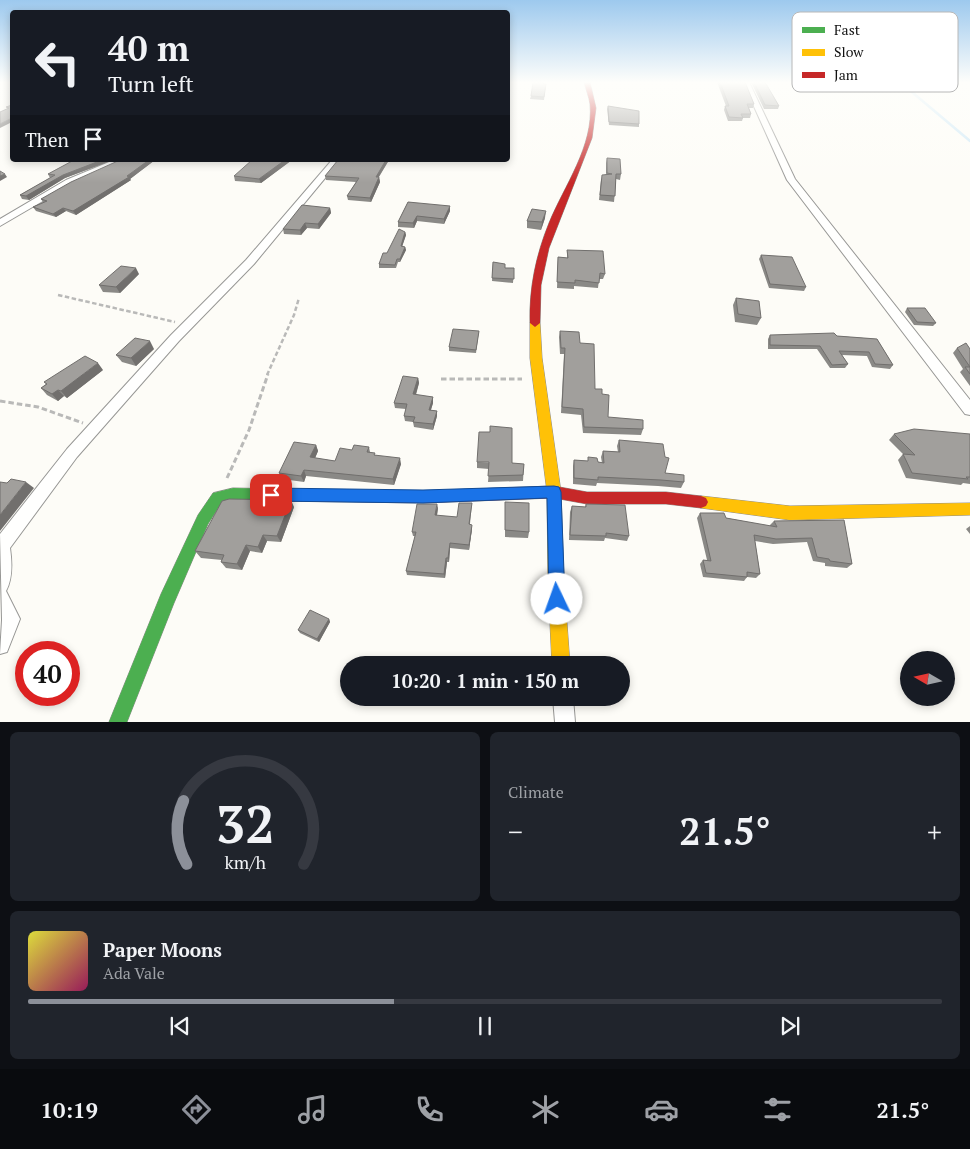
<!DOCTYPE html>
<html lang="en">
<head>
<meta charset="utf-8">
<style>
  :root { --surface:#171b24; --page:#20242c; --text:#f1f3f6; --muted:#9ea1a6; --line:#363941; --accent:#8c9099 }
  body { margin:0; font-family:"PT Serif",serif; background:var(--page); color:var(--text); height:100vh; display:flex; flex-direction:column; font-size:19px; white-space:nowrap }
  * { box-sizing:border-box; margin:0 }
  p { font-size:16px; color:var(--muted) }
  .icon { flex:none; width:28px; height:28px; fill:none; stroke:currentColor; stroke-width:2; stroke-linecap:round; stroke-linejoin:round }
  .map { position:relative; height:722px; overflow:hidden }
  .details { display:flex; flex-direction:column; gap:10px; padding:10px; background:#0d0f14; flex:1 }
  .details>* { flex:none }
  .banner { position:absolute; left:10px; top:10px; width:500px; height:152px; border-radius:5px; box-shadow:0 2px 8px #0003; background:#171b24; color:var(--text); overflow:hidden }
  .needle { width:32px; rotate:279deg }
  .tools { position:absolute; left:900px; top:651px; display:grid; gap:10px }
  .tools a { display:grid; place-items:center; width:55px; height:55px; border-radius:50%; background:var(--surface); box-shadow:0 2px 8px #0003; font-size:25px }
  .speed { position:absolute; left:15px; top:641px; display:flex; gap:10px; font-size:25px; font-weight:700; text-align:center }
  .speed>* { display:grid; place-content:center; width:65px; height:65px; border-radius:50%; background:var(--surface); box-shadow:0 2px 8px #0003; line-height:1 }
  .speed .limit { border:8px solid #d22; background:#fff; color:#111 }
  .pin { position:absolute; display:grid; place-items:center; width:42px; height:42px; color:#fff; margin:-21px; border-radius:10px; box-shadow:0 2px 8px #0006 }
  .me { position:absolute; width:55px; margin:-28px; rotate:357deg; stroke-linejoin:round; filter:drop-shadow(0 0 4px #0008) }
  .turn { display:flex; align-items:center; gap:18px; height:105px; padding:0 15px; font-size:22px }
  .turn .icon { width:65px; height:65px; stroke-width:2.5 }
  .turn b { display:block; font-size:35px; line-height:42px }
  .then { display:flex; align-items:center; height:48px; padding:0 15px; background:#0003; gap:10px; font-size:19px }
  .big { font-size:38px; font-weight:700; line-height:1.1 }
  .details .card { flex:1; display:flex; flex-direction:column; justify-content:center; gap:8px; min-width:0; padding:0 18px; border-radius:8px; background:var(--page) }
  .details .dial { align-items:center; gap:0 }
  .dial svg { height:130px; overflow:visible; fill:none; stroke:var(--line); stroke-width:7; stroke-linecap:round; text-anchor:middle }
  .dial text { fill:var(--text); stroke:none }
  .song { display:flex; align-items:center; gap:15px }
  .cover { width:60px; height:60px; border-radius:8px; background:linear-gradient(135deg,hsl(60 70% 55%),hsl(330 70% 35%)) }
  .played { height:5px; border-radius:2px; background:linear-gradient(90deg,var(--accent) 40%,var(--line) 40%) }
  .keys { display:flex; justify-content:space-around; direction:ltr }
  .heat { display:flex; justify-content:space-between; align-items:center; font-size:28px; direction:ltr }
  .details .tiles { flex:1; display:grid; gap:10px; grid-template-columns:1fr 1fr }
  .card:last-child { grid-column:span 2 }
  .trip { position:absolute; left:340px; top:656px; width:290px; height:50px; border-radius:25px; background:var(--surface); box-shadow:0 2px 8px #0003; font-weight:700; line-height:50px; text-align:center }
  .tab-bar { display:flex; height:80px; justify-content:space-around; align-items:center; background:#090b0e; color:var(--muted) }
  .tab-bar .icon { width:35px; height:35px }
  .tab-bar .active { color:var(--accent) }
  .tab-bar b { font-size:22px; color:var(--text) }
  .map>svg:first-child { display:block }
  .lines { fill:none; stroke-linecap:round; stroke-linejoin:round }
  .stream { stroke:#cde8f7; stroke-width:2.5 }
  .street-casing { stroke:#979795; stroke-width:2 }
  .fast-casing { stroke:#8e8d8b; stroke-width:1 }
  .slow-casing { stroke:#8e8d8b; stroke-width:1 }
  .jam-casing { stroke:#8e8d8b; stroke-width:1 }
  .path-far1 { stroke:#b9b9b8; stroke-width:2.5; stroke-dasharray:4.5 2.5; stroke-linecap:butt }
  .path { stroke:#b9b9b8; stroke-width:3; stroke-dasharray:5.5 3; stroke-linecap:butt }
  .street { fill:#fffffe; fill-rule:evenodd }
  .fast { fill:#4caf50; fill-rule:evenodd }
  .slow { fill:#ffc107; fill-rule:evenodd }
  .jam { fill:#c62828; fill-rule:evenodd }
  .wall { fill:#8a8986 }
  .shaded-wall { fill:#716f6d }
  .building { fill:#a19f9c; stroke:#716f6d }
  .route { fill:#1a73e8; stroke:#114b97 }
  .key { fill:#fff; stroke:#b8b8b8; stroke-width:1 }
  .key-label { font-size:14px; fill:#111 }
</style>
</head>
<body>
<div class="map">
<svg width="970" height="722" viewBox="0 0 970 722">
  <rect width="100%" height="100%" fill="#fdfcf7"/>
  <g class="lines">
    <path class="stream" d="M900,82L970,141"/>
    <g class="street-casing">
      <path id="street" d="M743,82H749L795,179L970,400V415L965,414L787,180Z
        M114,160H125L72,184L0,226V219L66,180Z
        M332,160H340L254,264L179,341L77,457L10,548C12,562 13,578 6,591L20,619L7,652L0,654L2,620L0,534L67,449L171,335L246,260Z
        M553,698H573L575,722H555Z"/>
    </g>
    <g class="fast-casing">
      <path id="fast" d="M233,488L283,489L288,491L290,495L288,499L283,501L233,500L222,502L208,524L174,603L127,722H109L161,594L198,515L213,493Z"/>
    </g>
    <g class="slow-casing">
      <path id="slow" d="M535,319L540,323L542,358L561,492L564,582L570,665H552L548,582L547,492L530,358V323Z
        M701,496L790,506L970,503V515L790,520L701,508L696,506L694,502L696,498Z"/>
    </g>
    <g class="jam-casing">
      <path id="jam" d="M584,82H590L596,108L592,138L549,248L541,285L540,323L535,327L530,323C529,288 536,255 549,223C564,186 594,146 590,104C589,97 586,90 584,82Z
        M554,486L587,492H666L701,496L706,498L708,502L706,506L701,508L666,504H587L554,498L423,503L283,501L278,499L276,495L278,491L283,489L423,491Z"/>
    </g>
    <path class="path-far1" d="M58,295L175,322
      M267,375L294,315L299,298"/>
    <path class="path" d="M441,379H522
      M0,401L38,407L83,423
      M227,478L249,430L268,374"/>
    <use href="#street" class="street"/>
    <use href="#fast" class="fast"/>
    <use href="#slow" class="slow"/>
    <use href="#jam" class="jam"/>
  </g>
  <path class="wall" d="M717,82H745L754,104L753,108H749L751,114L750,118H743L742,121H728L724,110L725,106H726Z
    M751,82H765L779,106L778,109H764Z
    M543,83L546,84L544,100L530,99L531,96Z
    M608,106L639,124V127L609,125L607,109Z
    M607,158L621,174L620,180L616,179L614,202L599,200L601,180L606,174V163Z
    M74,160H113L65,178L29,200L22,199L20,195L50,178L48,174Z
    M131,160H155L130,179L131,180L76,215L66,211L56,217L36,211L33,207L43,202L41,199Z
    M292,160L261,183L235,181L234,176Z
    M338,160H389L379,177L380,182L371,202L348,200L347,196L356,182L326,180L325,176Z
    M408,202L450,211L444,224L417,221L414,228L398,227V222Z
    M330,208L331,213L319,229L307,228L301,235L284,234L283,229Z
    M545,218L541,230L527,228V221Z
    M405,232L406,235L402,246L405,247L406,250L400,262H398L396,268H379V264Z
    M567,250L605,274L603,279H599L598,288L574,286V289L557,288L558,257L567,258Z
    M761,255L806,287L804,291L769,288L759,259Z
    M493,262L505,268H514L513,283L492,281Z
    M139,274L120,293L103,292L99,285Z
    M736,298L761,318L757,325L735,322L733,305Z
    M907,308L936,323L933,326L914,325L905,312Z
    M479,331L476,353L449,351V347Z
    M560,331L580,343L595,389L602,394L608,417L643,429L641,435L583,433L581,415L561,413L564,354H560L559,337Z
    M770,335L837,336L877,339L893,365L890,369L872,367L867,356L842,355L848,364L845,368H830L817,349H768V339Z
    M957,348L970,349V386L960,372L963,369L953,353Z
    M154,349L136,366L122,362L116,355Z
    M103,370L67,398L64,396L58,401L47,395L41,388L46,384L44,382Z
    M418,378L419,383L416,395L433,397V403L431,410L437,411V416L433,430L414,427L413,422L405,421L404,416L406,409L395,408L394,403Z
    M894,434H970V484L963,483L961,485L906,478L898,460L903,454L889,440Z
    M619,440L665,473L684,482L681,488L658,486L597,483L596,486L573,484V466L574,460L588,461V457L598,462L602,463L601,457L603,451L618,452L617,446Z
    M316,445L318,451L315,458L335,461L352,450L369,447L370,452L375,455L401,464L394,485L306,476L304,482L282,479L279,473Z
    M477,462L524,464L523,481L488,482L489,469L477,468Z
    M505,502L529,532L528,538L505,537Z
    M472,503L470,524L472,529L469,550L450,548L449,562H447L445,578L407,575L406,571L415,536H413L412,532L438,508L437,516L457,517Z
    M586,504L629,536L627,541L605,538L604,541L569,540L570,512L572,506L585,507Z
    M294,507L281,542L267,541L262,553L250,551L242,570L226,568L221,562L222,560L201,558L195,551Z
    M700,513L770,526V525L774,521L844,520L852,564L847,568L825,566V563L813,561L807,542L773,544L755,541L760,574L756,578L747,577L744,581L703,577L700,564L703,560H707L697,518Z
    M970,526V534L966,529Z
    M329,619L330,622L319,642L300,633L298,630Z"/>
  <path class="shaded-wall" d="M12,118V122L0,128V124Z
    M102,160H113L65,178L29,200L26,196L63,175Z
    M149,160H155L130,179L131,180L76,215L73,211L127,176Z
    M285,160H292L261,183L259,179Z
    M386,160H389L376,181V177Z
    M5,174L7,177L0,181V176Z
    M379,177L380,182L371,202L370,198Z
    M450,206V211L444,224V219Z
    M63,208L66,211L56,217L53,214Z
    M330,208L331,213L319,229L318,224Z
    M546,211L545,218L541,230L542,222Z
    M417,216V221L414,228L413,223Z
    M305,223L307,228L301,235L300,230Z
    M405,232L406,235L401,250V246Z
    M405,247L406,250L400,262V259Z
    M136,268L139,274L120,293L116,287Z
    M150,341L154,349L136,366L131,358Z
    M98,363L103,370L67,398L61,391Z
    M418,378L419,383L414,400L413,394Z
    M58,390L64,396L58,401L52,394Z
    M433,397V403L429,415V410Z
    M437,411V416L433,430V424Z
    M316,445L318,451L313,463L310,457Z
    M400,458L401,464L394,485L393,479Z
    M304,470L306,476L304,482L301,476Z
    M26,482L34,488L0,531V515Z
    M291,500L294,507L281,542L277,536Z
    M437,504L438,508L436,520L435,515Z
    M472,525V529L469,550V545Z
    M263,535L267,541L262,553L258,547Z
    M450,543V548L449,562L448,558Z
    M246,545L250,551L242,570L237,564Z
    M446,558L447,562L445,578L444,574Z
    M329,619L330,622L319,642L317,639Z"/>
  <path class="building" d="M533,82H543V83L546,84L544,97L531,96Z
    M720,82H745L754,104H747L751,114H741L743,118L729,117L725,106H729Z
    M754,82H765L779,106L765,105Z
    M12,105V118L0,124V112L9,108L6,107Z
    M608,106L639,111V124L609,122Z
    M607,158L620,159L621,174H616L615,196L600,195L602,175L612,174L607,173Z
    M74,160H102L63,175L26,196L20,195L55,175L48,174Z
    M120,160H149L127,176L129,177L73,211L63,208L53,214L33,207L47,201L41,199L71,182Z
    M252,160H285L259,179L234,176Z
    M338,160H386L376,177H379L370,198L347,196L359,178L325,176Z
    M0,171L5,174L0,176Z
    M408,202L450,206L444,219L417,216L413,223L398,222Z
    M302,205L330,208L318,224L305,223L300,230L283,229Z
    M532,209L546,211L542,222L527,221Z
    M399,229L405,232L401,246L405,247L400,259H397L395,265L379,264L383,253H387Z
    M567,250L603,251L605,274L600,273L599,283L575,280V283L557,282L558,257L568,258Z
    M761,255L792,257L806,287L770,284Z
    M493,262L505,264V268H514V279L492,278Z
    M121,266L136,268L116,287L99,285Z
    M736,298L759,301L761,318L738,314Z
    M907,308H925L936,323L917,322Z
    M453,329L479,331L476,350L449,347Z
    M560,331L579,332L580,343L594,344L595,389H602V394L609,395L608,417L643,420V429L584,427L583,409L562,407L565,348H561Z
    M834,333L837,336L877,339L893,365L875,364L869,352L839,351L848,364L832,365L820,346L770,345V335Z
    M135,338L150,341L131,358L116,355Z
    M966,343L970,349V374L965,367H970L957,348Z
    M85,356L98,363L61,391L58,390L52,394L41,388L47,384L44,382Z
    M403,376L418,378L413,394L433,397L429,410L437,411L433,424L413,422L415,417L404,416L407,404L394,403Z
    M490,426L512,428V463L524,464L523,475L488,476L489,462H477L479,432H490Z
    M914,429L970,434V477H966L968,479L912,473L903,454L915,455L894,434Z
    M619,440L663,444L665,457L669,458L665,473L684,475V482L661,480L598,477V480L574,478V460L588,461V457L597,458L598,462L604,463L603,451L620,452Z
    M294,442L316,445L310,457L335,461L340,448L352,450L354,445L369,447L367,452L375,453L374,455L400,458L393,479L304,470L301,476L279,473Z
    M11,479L26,482L0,515V482L7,483Z
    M229,499L291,500L277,536L263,535L258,547L246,545L237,564L221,562L224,555L195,551L222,501Z
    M505,502L529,503V532L505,530Z
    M459,503H472L469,524L472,525L469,545L450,543L448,558H446L444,574L406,571L416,532H412L417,504H437L435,515L457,517Z
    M586,504L625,505L629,536L606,533V536L570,535L572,506L586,507Z
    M700,513H724L726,518L777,527L774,521L844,520L852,564L830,561L829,559L817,557L812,538L776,539L754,535L760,574L747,572V577L706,573L703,560L711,561Z
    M310,610L329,619L317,639L298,630Z"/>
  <linearGradient id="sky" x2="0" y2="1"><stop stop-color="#9dc9ee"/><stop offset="0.45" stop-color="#fefefb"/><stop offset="1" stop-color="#fefefb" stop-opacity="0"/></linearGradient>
  <rect width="970" height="183" fill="url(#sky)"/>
  <path class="route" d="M554,486L559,487L561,492L565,599L563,605L557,607L552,605L549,599L547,498L423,503L271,501L266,499L264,495L266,490L271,488L423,490Z"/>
  <rect x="792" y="12" width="166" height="80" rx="8" class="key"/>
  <rect x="802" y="27" width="23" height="6" fill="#4caf50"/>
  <rect x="802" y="49" width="23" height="7" fill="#ffc107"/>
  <rect x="802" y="72" width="23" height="6" fill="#c62828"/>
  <g class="key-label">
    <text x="834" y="35">Fast</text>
    <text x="834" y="57">Slow</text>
    <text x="834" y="80">Jam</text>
  </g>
</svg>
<div class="tools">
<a><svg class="needle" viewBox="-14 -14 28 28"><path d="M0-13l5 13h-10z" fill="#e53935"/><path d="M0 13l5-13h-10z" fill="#9ea1a6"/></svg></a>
</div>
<div class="speed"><div class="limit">40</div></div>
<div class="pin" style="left:271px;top:495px;background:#d93025"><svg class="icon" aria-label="arrive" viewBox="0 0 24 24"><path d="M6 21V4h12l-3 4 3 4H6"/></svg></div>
<svg class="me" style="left:557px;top:599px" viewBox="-20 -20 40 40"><circle r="19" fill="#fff"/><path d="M0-13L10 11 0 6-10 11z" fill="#1a73e8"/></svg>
<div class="trip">10:20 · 1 min · 150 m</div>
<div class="banner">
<div class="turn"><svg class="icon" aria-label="left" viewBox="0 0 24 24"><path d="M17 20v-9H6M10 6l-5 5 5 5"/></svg><div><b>40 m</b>Turn left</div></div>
<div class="then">Then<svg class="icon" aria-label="arrive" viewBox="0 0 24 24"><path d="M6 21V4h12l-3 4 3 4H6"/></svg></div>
</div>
</div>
<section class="details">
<div class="tiles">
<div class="card dial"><svg viewBox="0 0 100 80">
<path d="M14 69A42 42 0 1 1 86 69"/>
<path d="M14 69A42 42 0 0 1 12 30" stroke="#8c9099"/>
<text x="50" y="56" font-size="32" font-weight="700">32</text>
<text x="50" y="72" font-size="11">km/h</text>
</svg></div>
<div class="card"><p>Climate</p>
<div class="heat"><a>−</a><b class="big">21.5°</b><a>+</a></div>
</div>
<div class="card">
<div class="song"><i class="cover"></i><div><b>Paper Moons</b><p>Ada Vale</p></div></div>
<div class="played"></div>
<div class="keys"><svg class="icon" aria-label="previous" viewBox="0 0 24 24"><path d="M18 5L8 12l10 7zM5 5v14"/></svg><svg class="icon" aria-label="pause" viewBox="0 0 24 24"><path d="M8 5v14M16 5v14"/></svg><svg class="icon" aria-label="next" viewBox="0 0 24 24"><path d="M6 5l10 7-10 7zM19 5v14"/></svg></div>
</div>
</div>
</section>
<nav class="tab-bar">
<b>10:19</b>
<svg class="icon active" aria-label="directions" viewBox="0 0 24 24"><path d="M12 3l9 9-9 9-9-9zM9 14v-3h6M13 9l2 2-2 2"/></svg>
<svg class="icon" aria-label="music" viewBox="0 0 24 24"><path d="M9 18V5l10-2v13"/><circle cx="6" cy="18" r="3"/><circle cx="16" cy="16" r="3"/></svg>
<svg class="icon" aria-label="phone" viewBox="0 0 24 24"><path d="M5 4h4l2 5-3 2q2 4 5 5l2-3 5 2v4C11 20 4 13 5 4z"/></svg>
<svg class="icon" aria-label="climate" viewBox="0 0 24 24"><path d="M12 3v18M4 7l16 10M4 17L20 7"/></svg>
<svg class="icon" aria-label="car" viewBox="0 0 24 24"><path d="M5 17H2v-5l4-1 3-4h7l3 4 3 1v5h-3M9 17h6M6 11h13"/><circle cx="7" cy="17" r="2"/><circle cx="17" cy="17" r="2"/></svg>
<svg class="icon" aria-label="filters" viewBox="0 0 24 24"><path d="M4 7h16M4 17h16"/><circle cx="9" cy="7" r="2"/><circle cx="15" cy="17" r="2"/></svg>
<b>21.5°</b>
</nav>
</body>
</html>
